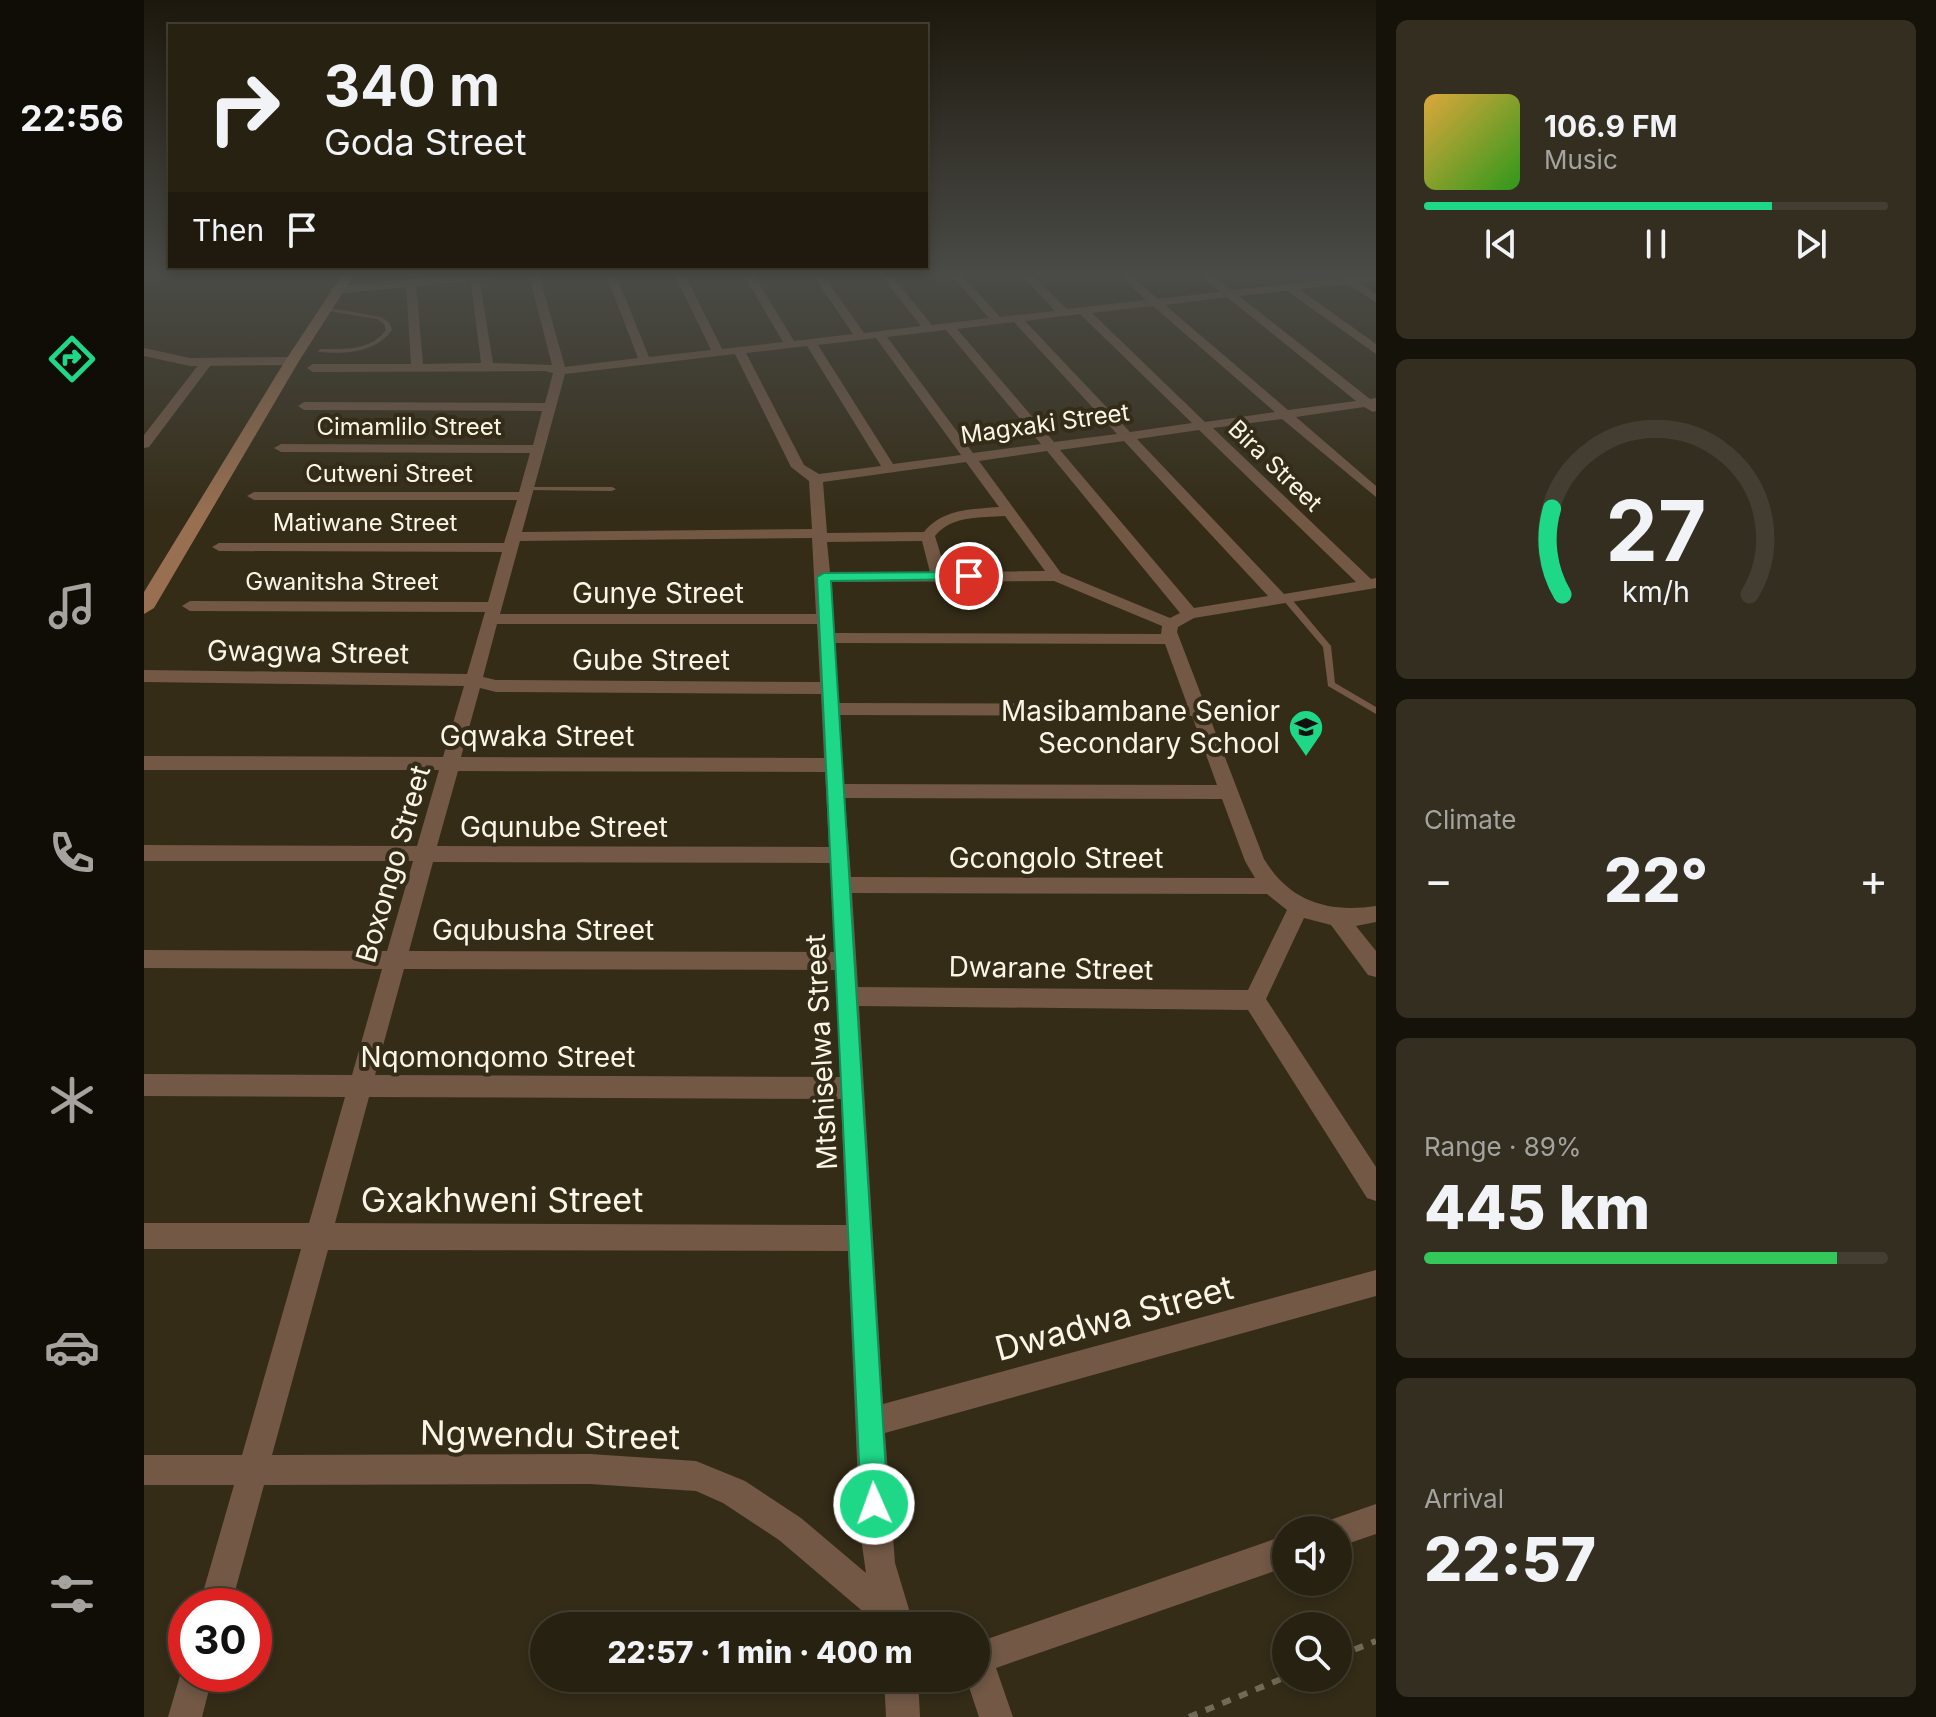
<!DOCTYPE html>
<html lang="en">
<head>
<meta charset="utf-8">
<style>
  :root { --surface:#272111; --page:#332e1f; --text:#f1f3f6; --muted:#a4a39f; --line:#433e31; --accent:#1ed888 }
  body { margin:0; font-family:Inter,sans-serif; background:var(--page); color:var(--text); height:100vh; display:flex; flex-direction:column; font-size:30px; white-space:nowrap }
  * { box-sizing:border-box; margin:0 }
  p { font-size:26px; color:var(--muted) }
  .icon { flex:none; width:44px; height:44px; fill:none; stroke:currentColor; stroke-width:2; stroke-linecap:round; stroke-linejoin:round }
  .map { position:relative; flex:1; overflow:hidden }
  .panel { display:flex; flex-direction:column; gap:20px; padding:20px; background:#151209; width:560px }
  .panel>* { flex:none }
  .banner { position:absolute; left:24px; top:24px; width:760px; height:244px; border-radius:0px; box-shadow:0 4px 12px #0003,0 0 0 2px var(--line); background:#272111; color:var(--text); overflow:hidden }
  .fabs { position:absolute; left:1128px; top:1516px; display:grid; gap:16px }
  .fabs a { display:grid; place-items:center; width:80px; height:80px; border-radius:50%; background:var(--surface); box-shadow:0 4px 12px #0003,0 0 0 2px var(--line); font-size:40px }
  .speed { position:absolute; left:24px; top:1588px; display:flex; gap:16px; font-size:40px; font-weight:700; text-align:center }
  .speed>* { display:grid; place-content:center; width:104px; height:104px; border-radius:50%; background:var(--surface); box-shadow:0 4px 12px #0003,0 0 0 2px var(--line); line-height:1 }
  .speed .limit { border:12px solid #d22; background:#fff; color:#111 }
  .pin { position:absolute; display:grid; place-items:center; width:68px; height:68px; color:#fff; margin:-34px; border:4px solid #fff; border-radius:50%; box-shadow:0 2px 8px #0007 }
  .me { position:absolute; width:88px; margin:-44px; rotate:358deg; stroke-linejoin:round; filter:drop-shadow(0 0 6px #0008) }
  .turn { display:flex; align-items:center; gap:28px; height:168px; padding:0 24px; font-size:36px }
  .turn .icon { width:104px; height:104px; stroke-width:2.5 }
  .turn b { display:block; font-size:56px; line-height:68px }
  .then { display:flex; align-items:center; height:76px; padding:0 24px; background:#0003; gap:16px; font-size:30px }
  .big { font-size:60px; font-weight:800; line-height:1.1 }
  .panel .card { flex:1; display:flex; flex-direction:column; justify-content:center; gap:12px; min-width:0; padding:0 28px; border-radius:12px; background:var(--page) }
  .panel .dial { align-items:center; gap:0 }
  .dial svg { height:208px; overflow:visible; fill:none; stroke:var(--line); stroke-width:7; stroke-linecap:round; text-anchor:middle }
  .dial text { fill:var(--text); stroke:none }
  .song { display:flex; align-items:center; gap:24px }
  .cover { width:96px; height:96px; border-radius:12px; background:linear-gradient(135deg,hsl(40 70% 55%),hsl(110 70% 35%)) }
  .played { height:8px; border-radius:4px; background:linear-gradient(90deg,var(--accent) 75%,var(--line) 75%) }
  .keys { display:flex; justify-content:space-around; direction:ltr }
  .heat { display:flex; justify-content:space-between; align-items:center; font-size:44px; direction:ltr }
  .charge { height:12px; border-radius:6px; background:linear-gradient(90deg,#34c759 89%,var(--line) 0) }
  .trip { position:absolute; left:386px; top:1612px; width:460px; height:80px; border-radius:40px; background:var(--surface); box-shadow:0 4px 12px #0003,0 0 0 2px var(--line); font-weight:800; line-height:80px; text-align:center }
  main { display:flex; flex:1; min-height:0 }
  .tab-bar { display:flex; flex-direction:column; width:144px; justify-content:space-around; align-items:center; background:#100d07; color:var(--muted) }
  .tab-bar .icon { width:56px; height:56px }
  .tab-bar .selected { color:var(--accent) }
  .tab-bar b { font-size:36px; color:var(--text) }
  .map>svg:first-child { display:block }
  .lines { fill:none; stroke-linecap:round; stroke-linejoin:round }
  .path { stroke:#716a57; stroke-width:6; stroke-dasharray:9 9; stroke-linecap:butt }
  .service { fill:#725845; fill-rule:evenodd }
  .minor { fill:#725845; fill-rule:evenodd }
  .tertiary { fill:#725845; fill-rule:evenodd }
  .secondary { fill:#986f51; fill-rule:evenodd }
  .route { fill:#1ed888; stroke:#148c58; stroke-width:2 }
  .labels { text-anchor:middle; stroke-width:8; stroke-linejoin:round; paint-order:stroke }
  .far-street-label { font-size:24px; fill:#faf5e7; stroke:#342c17 }
  .street-label { font-size:28px; fill:#faf5e7; stroke:#342c17 }
  .poi-label { font-size:28px; fill:#faf5e7; stroke:#342c17; text-anchor:end }
  .near-street-label { font-size:34px; fill:#faf5e7; stroke:#342c17 }
</style>
</head>
<body>
<main>
<nav class="tab-bar">
<b>22:56</b>
<svg class="icon selected" aria-label="directions" viewBox="0 0 24 24"><path d="M12 3l9 9-9 9-9-9zM9 14v-3h6M13 9l2 2-2 2"/></svg>
<svg class="icon" aria-label="music" viewBox="0 0 24 24"><path d="M9 18V5l10-2v13"/><circle cx="6" cy="18" r="3"/><circle cx="16" cy="16" r="3"/></svg>
<svg class="icon" aria-label="phone" viewBox="0 0 24 24"><path d="M5 4h4l2 5-3 2q2 4 5 5l2-3 5 2v4C11 20 4 13 5 4z"/></svg>
<svg class="icon" aria-label="climate" viewBox="0 0 24 24"><path d="M12 3v18M4 7l16 10M4 17L20 7"/></svg>
<svg class="icon" aria-label="car" viewBox="0 0 24 24"><path d="M5 17H2v-5l4-1 3-4h7l3 4 3 1v5h-3M9 17h6M6 11h13"/><circle cx="7" cy="17" r="2"/><circle cx="17" cy="17" r="2"/></svg>
<svg class="icon" aria-label="filters" viewBox="0 0 24 24"><path d="M4 7h16M4 17h16"/><circle cx="9" cy="7" r="2"/><circle cx="15" cy="17" r="2"/></svg>
</nav>
<div class="map">
<svg width="1232" height="1717" viewBox="0 0 1232 1717">
  <rect width="100%" height="100%" fill="#342c17"/>
  <g class="lines">
    <path class="path" d="M1194,1656L1232,1641
      M1045,1717L1142,1677"/>
    <path class="service" d="M180,307L237,317L245,322L248,330C231,353 202,354 175,352L174,351L177,349C201,349 226,351 242,330L240,324L233,319L178,310V308Z
      M383,487H468L472,489L468,491L381,490L379,489Z
      M1139,596H1145L1187,646L1191,683L1232,707V714L1184,686L1179,647L1139,600Z"/>
    <path class="minor" d="M326,275L335,277L349,363L408,365L385,275H395L421,367L494,358L462,275H472L505,357L567,350L531,275H541L578,349L639,342L600,275H610L650,341L709,334L669,275H679L720,333L777,326L737,275H747L788,325L845,318L807,275H818L856,317L911,311L877,275H888L923,309L1002,300L975,275H986L1014,299L1076,292L1057,275H1068L1088,290L1232,275V280L1215,282L1232,294V302L1203,284L1155,289L1232,344V354L1143,291L1095,296L1226,399L1232,398V411L1229,412L1220,407L1152,417L1232,486V497L1138,419L1069,428L1227,579L1232,578V588L1050,618L1034,627L1033,632L1120,859C1146,902 1184,913 1232,906V922L1212,926L1232,951V977L1224,975L1187,925L1160,918L1122,999L1232,1167V1201L1223,1198L1104,1010L715,1006L739,1404L1232,1270V1296L741,1433L751,1563L770,1626H736L635,1540L579,1503L552,1491L446,1484L120,1485L87,1606H55L90,1485H0V1455H98L157,1249H0V1223H165L201,1097L0,1096V1074L208,1075L238,969L0,968V950L243,951L269,861H0V845L273,846L295,770H0V756L299,757L320,686L0,682V670L323,674L341,612L46,611L38,606L46,601L344,602L358,552L75,551L68,547L75,543H360L373,500H110L103,496L110,492H375L386,453L137,452L130,448L137,444L389,445L398,411L160,410L154,406L160,402L401,403L409,373L401,371L169,372L163,368L169,364H267L262,283L267,280L272,283L279,364L337,363ZM1083,297L1212,401L1144,410L1021,305ZM1009,306L1131,412L1061,422L948,313ZM936,314L1048,423L986,432L881,321ZM870,322L973,434L910,442L813,329ZM802,330L897,444L829,453L743,337ZM732,338L817,455L749,464L674,345ZM663,346L737,466L675,474L660,465L602,353ZM591,354L647,467L665,481L668,529L378,532L421,374ZM1055,430L1212,582L1140,594L993,439ZM980,441L1124,596L1050,608L916,450ZM903,451L1036,613L1026,618L917,573L835,461ZM822,462L855,507C828,509 798,509 780,532L683,533L679,482ZM861,516L901,571L802,572L791,536C808,515 836,518 861,516ZM668,538L672,614H356L376,541ZM778,541L786,572H686L683,542ZM910,581L1018,626L1017,634L690,633L686,582ZM353,624H673L676,682L352,680L339,677ZM690,643L1021,644L1043,704L695,703ZM336,688L352,692L677,694L680,758L317,757ZM696,715L1048,716L1073,785L700,784ZM314,771L681,772L685,847L293,846ZM701,798L1078,799L1101,861L1111,878L707,877ZM289,862L686,863L691,952L265,951ZM708,893L1123,894L1143,910L1104,990L714,987ZM260,969L692,970L696,1077L231,1075ZM225,1097L697,1099L702,1225L191,1223ZM184,1250L704,1251L716,1531L722,1573L657,1518L601,1481L552,1461L446,1454L128,1455Z
      M59,359L69,362L5,447L0,448V435Z
      M1232,1504V1534L1194,1547V1530H1179L1183,1521Z
      M1142,1535V1567L852,1668L869,1717H835L822,1678H832V1643Z
      M40,1662L42,1674H69L58,1717H24Z
      M740,1678H774L776,1717H742Z"/>
    <path class="tertiary" d="M310,275H353L347,279L192,294L185,290L192,286Z
      M0,348L46,358L148,357L155,361L148,365L46,366L0,356Z"/>
    <path class="secondary" d="M198,275H210L155,361L10,608L0,614V592L141,361Z"/>
  </g>
  <linearGradient id="sky" x2="0" y2="1"><stop stop-color="#1d180d"/><stop offset="0.53" stop-color="#4a4b47"/><stop offset="1" stop-color="#4a4b47" stop-opacity="0"/></linearGradient>
  <rect width="1232" height="515" fill="url(#sky)"/>
  <path class="route" d="M825,572L830,573V579L687,581L744,1504L740,1513L730,1517L721,1513L717,1504L673,577L680,573Z"/>
  <defs>
    <g id="school-pin" transform="scale(1.8)"><path d="M0 17L-7.5 6A9.5 9.5 0 1 1 7.5 6Z" fill="#1ed888" stroke="#342c17"/><path d="M0-5L7-2L0 1L-7-2ZM-4 1L0 2.5L4 1V4Q0 6-4 4Z" fill="#111"/></g>
  </defs>
  <g fill-rule="evenodd">
    <use href="#school-pin" x="1162" y="727"/>
  </g>
  <g class="labels">
    <g class="far-street-label">
      <text transform="translate(901 424) rotate(-8)" y="8">Magxaki Street</text>
      <text x="265" y="435">Cimamlilo Street</text>
      <text transform="translate(1131 466) rotate(44)" y="8">Bira Street</text>
      <text x="245" y="482">Cutweni Street</text>
      <text x="221" y="531">Matiwane Street</text>
      <text x="198" y="590">Gwanitsha Street</text>
    </g>
    <g class="street-label">
      <text x="514" y="603">Gunye Street</text>
      <text transform="translate(164 652) rotate(1)" y="10">Gwagwa Street</text>
      <text x="507" y="670">Gube Street</text>
      <text x="393" y="746">Gqwaka Street</text>
      <text x="420" y="837">Gqunube Street</text>
      <text x="912" y="868">Gcongolo Street</text>
      <text transform="translate(249 864) rotate(-74)" y="10">Boxongo Street</text>
      <text x="399" y="940">Gqubusha Street</text>
      <text transform="translate(907 968) rotate(1)" y="10">Dwarane Street</text>
      <text transform="translate(677 1052) rotate(-93)" y="10">Mtshiselwa Street</text>
      <text x="354" y="1067">Nqomonqomo Street</text>
    </g>
    <g class="poi-label">
      <text x="1136" y="721">Masibambane Senior<tspan x="1136" dy="32">Secondary School</tspan></text>
    </g>
    <g class="near-street-label">
      <text x="358" y="1212">Gxakhweni Street</text>
      <text transform="translate(970 1318) rotate(-15)" y="12">Dwadwa Street</text>
      <text transform="translate(406 1435) rotate(1)" y="12">Ngwendu Street</text>
    </g>
  </g>
</svg>
<div class="fabs">
<a><svg class="icon" aria-label="sound" viewBox="0 0 24 24"><path d="M4 9h4l5-4v14l-5-4H4zM17 9q2 3 0 6"/></svg></a>
<a><svg class="icon" aria-label="search" viewBox="0 0 24 24"><circle cx="10" cy="10" r="6"/><path d="M15 15l6 6"/></svg></a>
</div>
<div class="speed"><div class="limit">30</div></div>
<div class="pin" style="left:825px;top:576px;background:#d93025"><svg class="icon" aria-label="arrive" viewBox="0 0 24 24"><path d="M6 21V4h12l-3 4 3 4H6"/></svg></div>
<svg class="me" style="left:730px;top:1504px" viewBox="-20 -20 40 40"><circle r="17" fill="#1ed888" stroke="#fff" stroke-width="3"/><path d="M0-11L8 9 0 5-8 9z" fill="#fff"/></svg>
<div class="trip">22:57 · 1 min · 400 m</div>
<div class="banner">
<div class="turn"><svg class="icon" aria-label="right" viewBox="0 0 24 24"><path d="M7 20v-9h11M14 6l5 5-5 5"/></svg><div><b>340 m</b>Goda Street</div></div>
<div class="then">Then<svg class="icon" aria-label="arrive" viewBox="0 0 24 24"><path d="M6 21V4h12l-3 4 3 4H6"/></svg></div>
</div>
</div>
<section class="panel">
<div class="card">
<div class="song"><i class="cover"></i><div><b>106.9 FM</b><p>Music</p></div></div>
<div class="played"></div>
<div class="keys"><svg class="icon" aria-label="previous" viewBox="0 0 24 24"><path d="M18 5L8 12l10 7zM5 5v14"/></svg><svg class="icon" aria-label="pause" viewBox="0 0 24 24"><path d="M8 5v14M16 5v14"/></svg><svg class="icon" aria-label="next" viewBox="0 0 24 24"><path d="M6 5l10 7-10 7zM19 5v14"/></svg></div>
</div>
<div class="card dial"><svg viewBox="0 0 100 80">
<path d="M14 69A42 42 0 1 1 86 69"/>
<path d="M14 69A42 42 0 0 1 10 36" stroke="#1ed888"/>
<text x="50" y="56" font-size="32" font-weight="700">27</text>
<text x="50" y="72" font-size="11">km/h</text>
</svg></div>
<div class="card"><p>Climate</p>
<div class="heat"><a>−</a><b class="big">22°</b><a>+</a></div>
</div>
<div class="card"><p>Range · 89%</p><b class="big">445 km</b><div class="charge"></div></div>
<div class="card"><p>Arrival</p><b class="big">22:57</b></div>
</section>
</main>
</body>
</html>
